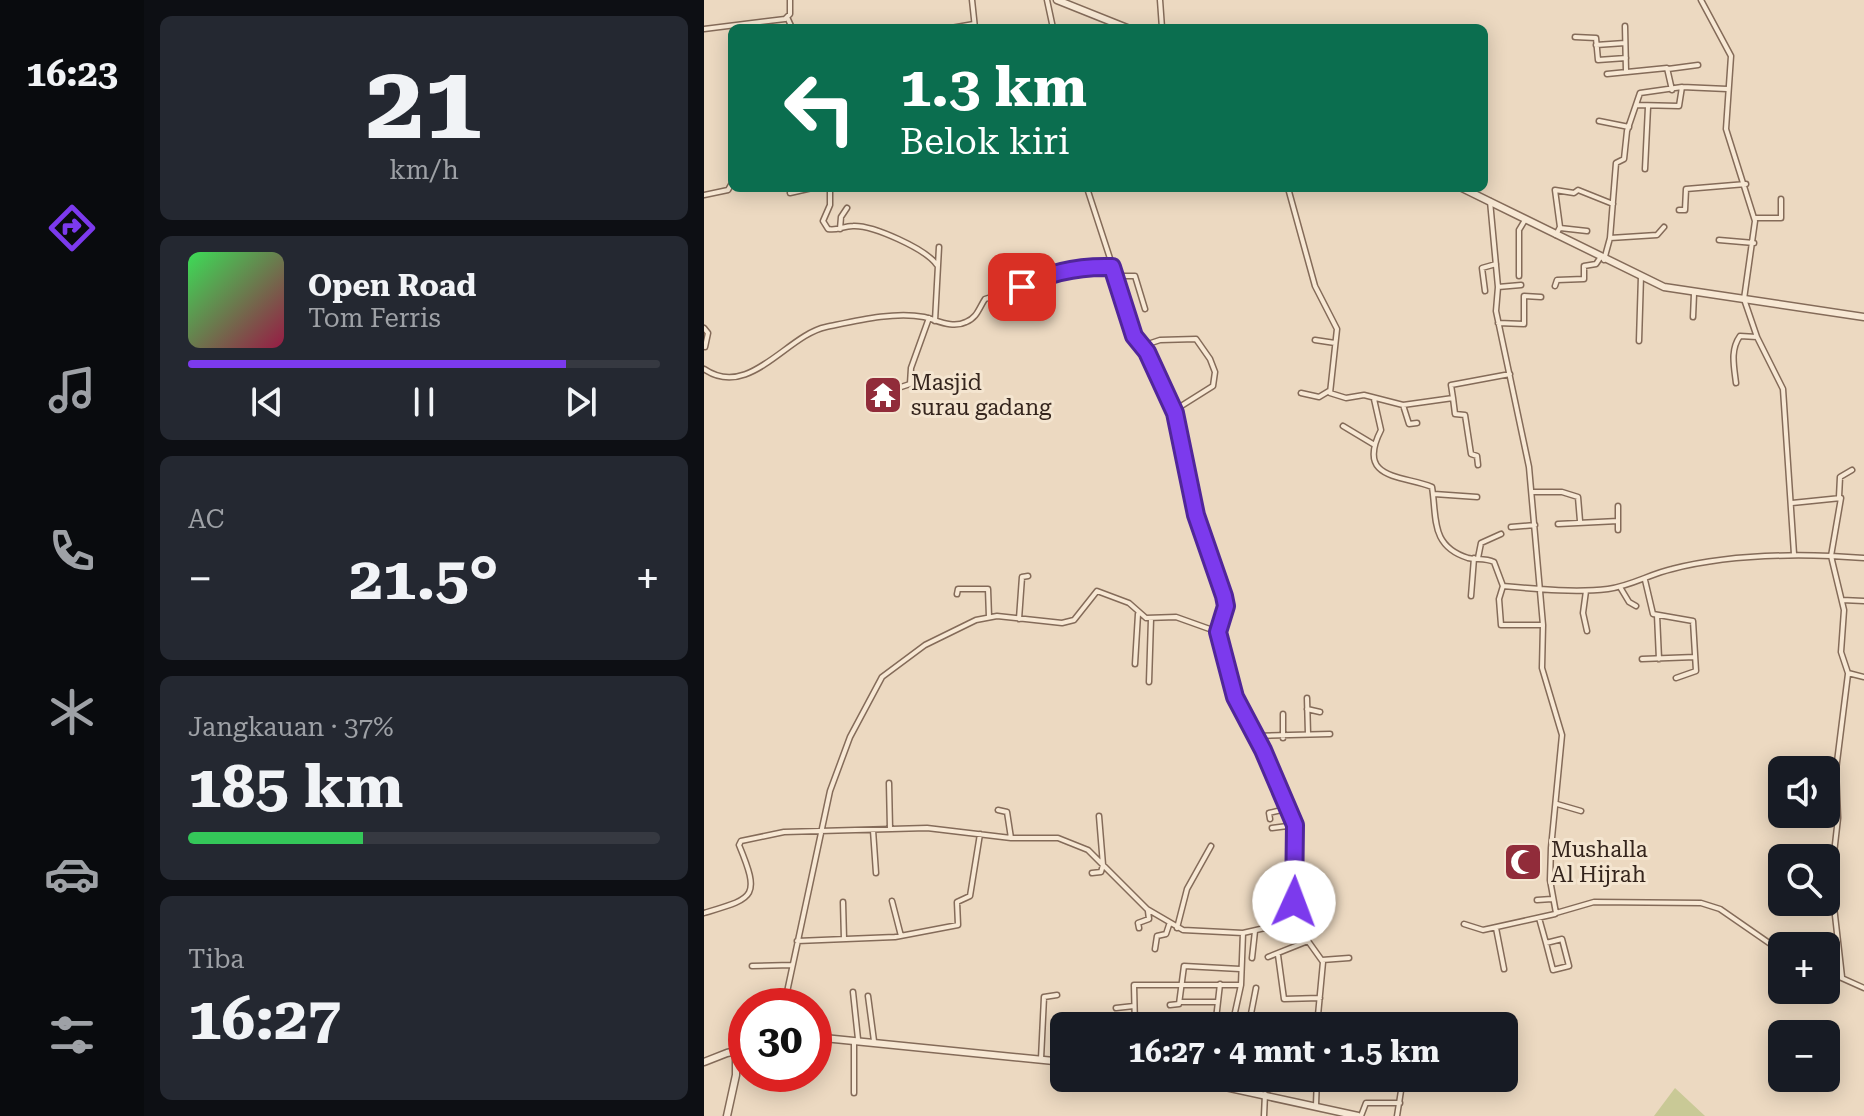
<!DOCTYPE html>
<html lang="id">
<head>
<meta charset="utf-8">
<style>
  :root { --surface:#171b24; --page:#242831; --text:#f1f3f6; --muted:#9ea1a6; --line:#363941; --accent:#7c3aed }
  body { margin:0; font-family:"Roboto Serif",serif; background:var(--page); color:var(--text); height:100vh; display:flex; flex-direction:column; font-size:30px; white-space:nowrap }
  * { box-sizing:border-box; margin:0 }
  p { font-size:26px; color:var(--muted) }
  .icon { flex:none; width:44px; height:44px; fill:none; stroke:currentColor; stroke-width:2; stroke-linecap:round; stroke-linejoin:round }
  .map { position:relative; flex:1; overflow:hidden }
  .details { display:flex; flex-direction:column; gap:16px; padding:16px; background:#0d0f14; width:560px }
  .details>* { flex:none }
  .top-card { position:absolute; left:24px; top:24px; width:760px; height:168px; border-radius:12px; box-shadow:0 4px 20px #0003; background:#0b6e4f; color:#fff; overflow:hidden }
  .fabs { position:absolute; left:1064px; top:756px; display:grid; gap:16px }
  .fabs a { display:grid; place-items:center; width:72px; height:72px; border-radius:12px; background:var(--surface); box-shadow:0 4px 20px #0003; font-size:40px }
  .speed { position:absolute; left:24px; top:988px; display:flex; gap:16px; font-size:40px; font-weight:700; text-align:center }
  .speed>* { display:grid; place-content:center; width:104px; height:104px; border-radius:50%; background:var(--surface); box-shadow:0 4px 20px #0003; line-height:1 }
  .speed .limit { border:12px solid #d22; background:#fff; color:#111 }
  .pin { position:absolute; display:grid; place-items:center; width:68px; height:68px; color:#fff; margin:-34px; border-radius:16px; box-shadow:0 4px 12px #0006 }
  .me { position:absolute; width:88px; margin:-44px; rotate:2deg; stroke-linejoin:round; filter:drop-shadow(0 0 6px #0008) }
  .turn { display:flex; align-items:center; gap:28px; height:168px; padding:0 40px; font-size:36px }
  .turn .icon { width:104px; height:104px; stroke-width:2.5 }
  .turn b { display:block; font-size:56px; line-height:68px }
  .big { font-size:60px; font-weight:700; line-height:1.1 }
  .details .tile { flex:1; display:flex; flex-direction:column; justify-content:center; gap:12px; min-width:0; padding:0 28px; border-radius:12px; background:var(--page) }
  .details .dial { align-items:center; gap:0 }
  .dial b { font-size:104px; line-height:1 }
  .song { display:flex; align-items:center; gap:24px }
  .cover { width:96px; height:96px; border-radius:12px; background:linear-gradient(135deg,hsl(130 70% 55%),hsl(340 70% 35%)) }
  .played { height:8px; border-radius:4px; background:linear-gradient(90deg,var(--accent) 80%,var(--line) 80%) }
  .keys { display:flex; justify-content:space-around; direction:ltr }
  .heat { display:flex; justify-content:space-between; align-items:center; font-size:44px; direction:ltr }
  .charge { height:12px; border-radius:6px; background:linear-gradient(90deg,#34c759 37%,var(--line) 0) }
  .trip { position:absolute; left:346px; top:1012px; width:468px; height:80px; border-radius:12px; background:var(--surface); box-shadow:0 4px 20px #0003; font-weight:700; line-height:80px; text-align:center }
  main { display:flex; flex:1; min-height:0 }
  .dock { display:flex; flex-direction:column; width:144px; justify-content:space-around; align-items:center; background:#090b0e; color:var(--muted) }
  .dock .icon { width:56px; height:56px }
  .dock .active { color:var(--accent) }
  .dock b { font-size:36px; color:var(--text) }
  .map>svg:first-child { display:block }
  .green { fill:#c9c996 }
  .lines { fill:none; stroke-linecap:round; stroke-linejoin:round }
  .minor-casing { stroke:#846b59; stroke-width:7 }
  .tertiary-casing { stroke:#846b59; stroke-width:9 }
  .minor { stroke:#f7e8d4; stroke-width:4 }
  .tertiary { stroke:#f7e8d4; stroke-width:6 }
  .route-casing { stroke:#51269a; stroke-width:20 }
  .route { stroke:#7c3aed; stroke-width:14 }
  .labels { text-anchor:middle; stroke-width:6; stroke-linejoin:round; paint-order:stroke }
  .poi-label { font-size:22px; fill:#35251d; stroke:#f4e5d0; text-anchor:start }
</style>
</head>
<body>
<main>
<nav class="dock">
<b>16:23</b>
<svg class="icon active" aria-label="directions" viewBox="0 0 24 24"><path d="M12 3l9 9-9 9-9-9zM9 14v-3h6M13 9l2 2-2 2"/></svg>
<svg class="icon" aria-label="music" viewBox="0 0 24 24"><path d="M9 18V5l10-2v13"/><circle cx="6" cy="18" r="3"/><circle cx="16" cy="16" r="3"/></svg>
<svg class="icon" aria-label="phone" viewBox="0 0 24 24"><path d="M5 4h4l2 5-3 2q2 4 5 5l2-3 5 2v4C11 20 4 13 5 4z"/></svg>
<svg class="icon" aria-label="climate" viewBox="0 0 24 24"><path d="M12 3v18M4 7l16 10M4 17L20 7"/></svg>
<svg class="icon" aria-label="car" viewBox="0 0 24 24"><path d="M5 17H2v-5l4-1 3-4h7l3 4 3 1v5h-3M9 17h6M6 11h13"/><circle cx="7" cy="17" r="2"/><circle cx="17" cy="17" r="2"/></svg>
<svg class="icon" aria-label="filters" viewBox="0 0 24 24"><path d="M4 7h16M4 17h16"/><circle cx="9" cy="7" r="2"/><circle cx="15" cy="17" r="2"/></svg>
</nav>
<section class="details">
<div class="tile dial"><b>21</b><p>km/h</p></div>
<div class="tile">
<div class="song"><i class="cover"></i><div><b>Open Road</b><p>Tom Ferris</p></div></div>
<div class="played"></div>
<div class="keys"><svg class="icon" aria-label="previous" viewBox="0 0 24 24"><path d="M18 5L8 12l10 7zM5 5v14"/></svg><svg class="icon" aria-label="pause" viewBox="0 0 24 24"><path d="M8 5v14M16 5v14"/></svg><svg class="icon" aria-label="next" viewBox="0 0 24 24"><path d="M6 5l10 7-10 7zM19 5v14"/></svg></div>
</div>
<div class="tile"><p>AC</p>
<div class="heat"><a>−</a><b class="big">21.5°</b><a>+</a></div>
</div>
<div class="tile"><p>Jangkauan · 37%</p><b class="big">185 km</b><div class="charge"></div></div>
<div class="tile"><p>Tiba</p><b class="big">16:27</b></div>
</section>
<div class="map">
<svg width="1160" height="1116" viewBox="0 0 1160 1116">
  <rect width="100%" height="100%" fill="#ecd9c1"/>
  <path class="green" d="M971,1088L1001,1116H950Z"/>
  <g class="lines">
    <g class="minor-casing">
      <path id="minor" d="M268,0L271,28H312
        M343,0L349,28
        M456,0L458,28
        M997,0L1027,56L1022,129L1051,221L1040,299L1053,337L1079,389L1090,554
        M83,17L88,28
        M921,26L922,71
        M247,28L270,24
        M0,29L81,19L86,14V0
        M871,37L892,38L894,60L922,58
        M892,45L921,43
        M964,69L994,65
        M903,74L963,68L968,90
        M933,105L975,106L978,87
        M895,121L925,127
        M941,169L944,107
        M126,188V205L119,221L124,229C133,231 139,226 149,226C169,225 222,249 233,265
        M383,188L433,341L441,345L456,340L492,339L506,359L511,372L509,386L474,408L470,419L492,515L520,596L522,606L514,632L531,697L559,750L591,825L590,902L604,941L619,962L613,1026
        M584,188L611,286L633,329L626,393L642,398L660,395L699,405L749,398L747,385L806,374
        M86,193L108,188
        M0,195L24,190L28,183
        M786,201L794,287L792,311L825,467L839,625L838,668L858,735L847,848L846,880L852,913L890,902L997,903L1016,909L1078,952
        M975,210H981L982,189L1042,184
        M1051,218H1077V199
        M856,228L883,231
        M136,229L137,217L143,208
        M852,235L856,227L851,190L870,193L874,190L909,204
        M906,238L953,235L960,227
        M1015,240L1050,243
        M900,260L906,238L912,163L920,159L923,131L936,93L978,87L1023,89
        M411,276H431L441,309
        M815,276V230L821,220
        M851,286L853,280L880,279V266L892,264L896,258
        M794,287L817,285
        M781,291L778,268L792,264
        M989,317L990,294
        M231,321L235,247
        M794,323L820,324V296L837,297
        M0,328L4,333L1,347
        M611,340L631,343
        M935,341L937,276
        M436,345L457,378L471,413
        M0,369C45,400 83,335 122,327C151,321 190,311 220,317C233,320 248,329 262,322C273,318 275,308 281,299C324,287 360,265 408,267
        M180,381L191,389L206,384L207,368L225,318
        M1032,383C1030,366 1026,350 1036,336L1053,337
        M597,393L615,397L625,391
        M749,398L751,414L761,415L767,454L773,456L774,465
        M670,399L677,430C651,481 700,475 728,487C733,518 726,546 764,558C773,560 781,558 790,562L799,586C832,589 871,593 904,589C927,586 946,574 968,569C1019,556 1075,554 1127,556L1140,610L1137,652L1144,673L1160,677
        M699,405L705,424L713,423
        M639,426L669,444
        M828,492H858L874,497L876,521
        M730,494L773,497
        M1135,497L1136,477L1148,470
        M1088,503L1137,498L1127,556L1160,558
        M854,524L914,521
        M807,527L831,525
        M914,530V506
        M774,558L777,543L797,534
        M941,580L949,614L989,621L992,671L972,678
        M799,586L795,599L797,625H838
        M916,587L925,602L932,606
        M882,591L879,613L883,631
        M253,594L254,589H284L285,617
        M767,596L770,558
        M1138,600L1160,601
        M953,615L955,659
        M315,619L318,577L324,576
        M938,659L991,657
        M431,664L434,614
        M445,682L447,619
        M603,698L604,734
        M603,709L616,712
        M552,736L626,734
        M579,738V714
        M185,783L186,829
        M853,804L877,811
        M294,810L303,812L307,838
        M566,819L565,813L586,808
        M568,828L591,825
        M169,830L172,873
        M388,873L397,872L399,865L395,816
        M590,893L613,890L615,876
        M833,900L848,899
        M188,901L197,936
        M139,902L140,939
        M592,907L623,903
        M0,913C50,898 57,898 35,845L37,841L80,832L223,828L307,838H354L384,850L443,909L479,930L539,933L596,920
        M835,918L842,943L858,939L865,966L849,970L842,943
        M760,924L779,930L851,914
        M435,928L434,923L445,919L444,911
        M473,928L483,889L507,846
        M792,928L800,969
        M93,941L191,937L254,925L253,902L266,896L276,834
        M451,949L453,936L462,934L465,925
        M574,955L580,999L616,998
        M564,957L604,941
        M548,958L551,931
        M618,960L645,958
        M48,966L88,965
        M1122,971L1160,988
        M1138,977L1127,880L1134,818L1132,770L1144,674
        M149,992L154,1039
        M164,996L170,1041
        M476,1002H513
        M466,1005L475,1004L480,966L536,969
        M80,1006L126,791L146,737L178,677L221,645L272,620L293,616L358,623L370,620L393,591L425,603L442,618L472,617L514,632
        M412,1008L430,1006
        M506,1019H546L552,988
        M512,1019L516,984
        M431,1026L430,985H537
        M528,1026L537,985L539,933
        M337,1059L340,997L353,995
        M150,1093V1042
        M612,1105L613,1078
        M560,1116L561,1094
        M657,1116L662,1103H696
        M693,1116L699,1078"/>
    </g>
    <g class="tertiary-casing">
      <path id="tertiary" d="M353,0L423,28
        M758,188L960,287L1160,317
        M110,1037L360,1062
        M0,1062L23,1053
        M480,1078L654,1116
        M23,1116L32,1075V1051L23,1053"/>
    </g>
    <use href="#minor" class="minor"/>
    <use href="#tertiary" class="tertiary"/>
  </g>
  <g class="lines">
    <g class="route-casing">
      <path id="route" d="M318,287C345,272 377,266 408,267L430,336L443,352L471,413L492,515L520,596L522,606L514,632L531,697L559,750L591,825L590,902"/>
    </g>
    <use href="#route" class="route"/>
  </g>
  <defs>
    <g id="temple-square" transform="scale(2)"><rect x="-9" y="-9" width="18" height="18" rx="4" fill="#912c3a" stroke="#f4e5d0"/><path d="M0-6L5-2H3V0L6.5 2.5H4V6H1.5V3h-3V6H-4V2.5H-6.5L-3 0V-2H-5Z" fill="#fff"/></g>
    <g id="mosque-square" transform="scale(2)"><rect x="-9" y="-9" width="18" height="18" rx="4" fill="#912c3a" stroke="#f4e5d0"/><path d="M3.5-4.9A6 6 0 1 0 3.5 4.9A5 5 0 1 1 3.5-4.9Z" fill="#fff"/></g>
  </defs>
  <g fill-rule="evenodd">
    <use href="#temple-square" x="179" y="395"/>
    <use href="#mosque-square" x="819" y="862"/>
  </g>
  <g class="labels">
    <g class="poi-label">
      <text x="207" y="390">Masjid<tspan x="207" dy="25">surau gadang</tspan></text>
      <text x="847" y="857">Mushalla<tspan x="847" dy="25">Al Hijrah</tspan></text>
    </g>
  </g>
</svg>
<div class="fabs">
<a><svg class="icon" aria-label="sound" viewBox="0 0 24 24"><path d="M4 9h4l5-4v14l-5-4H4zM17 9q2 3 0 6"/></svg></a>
<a><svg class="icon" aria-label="search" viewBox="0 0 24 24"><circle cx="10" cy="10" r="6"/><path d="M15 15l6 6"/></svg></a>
<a>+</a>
<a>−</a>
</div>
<div class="speed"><div class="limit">30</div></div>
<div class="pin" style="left:318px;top:287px;background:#d93025"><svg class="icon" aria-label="arrive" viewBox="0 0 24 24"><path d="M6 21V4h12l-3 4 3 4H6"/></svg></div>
<svg class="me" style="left:590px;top:902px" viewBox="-20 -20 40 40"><circle r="19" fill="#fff"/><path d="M0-13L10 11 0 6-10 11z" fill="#7c3aed"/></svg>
<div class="trip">16:27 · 4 mnt · 1.5 km</div>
<div class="top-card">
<div class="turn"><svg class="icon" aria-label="left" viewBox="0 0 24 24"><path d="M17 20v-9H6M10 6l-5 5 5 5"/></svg><div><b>1.3 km</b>Belok kiri</div></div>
</div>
</div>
</main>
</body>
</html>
